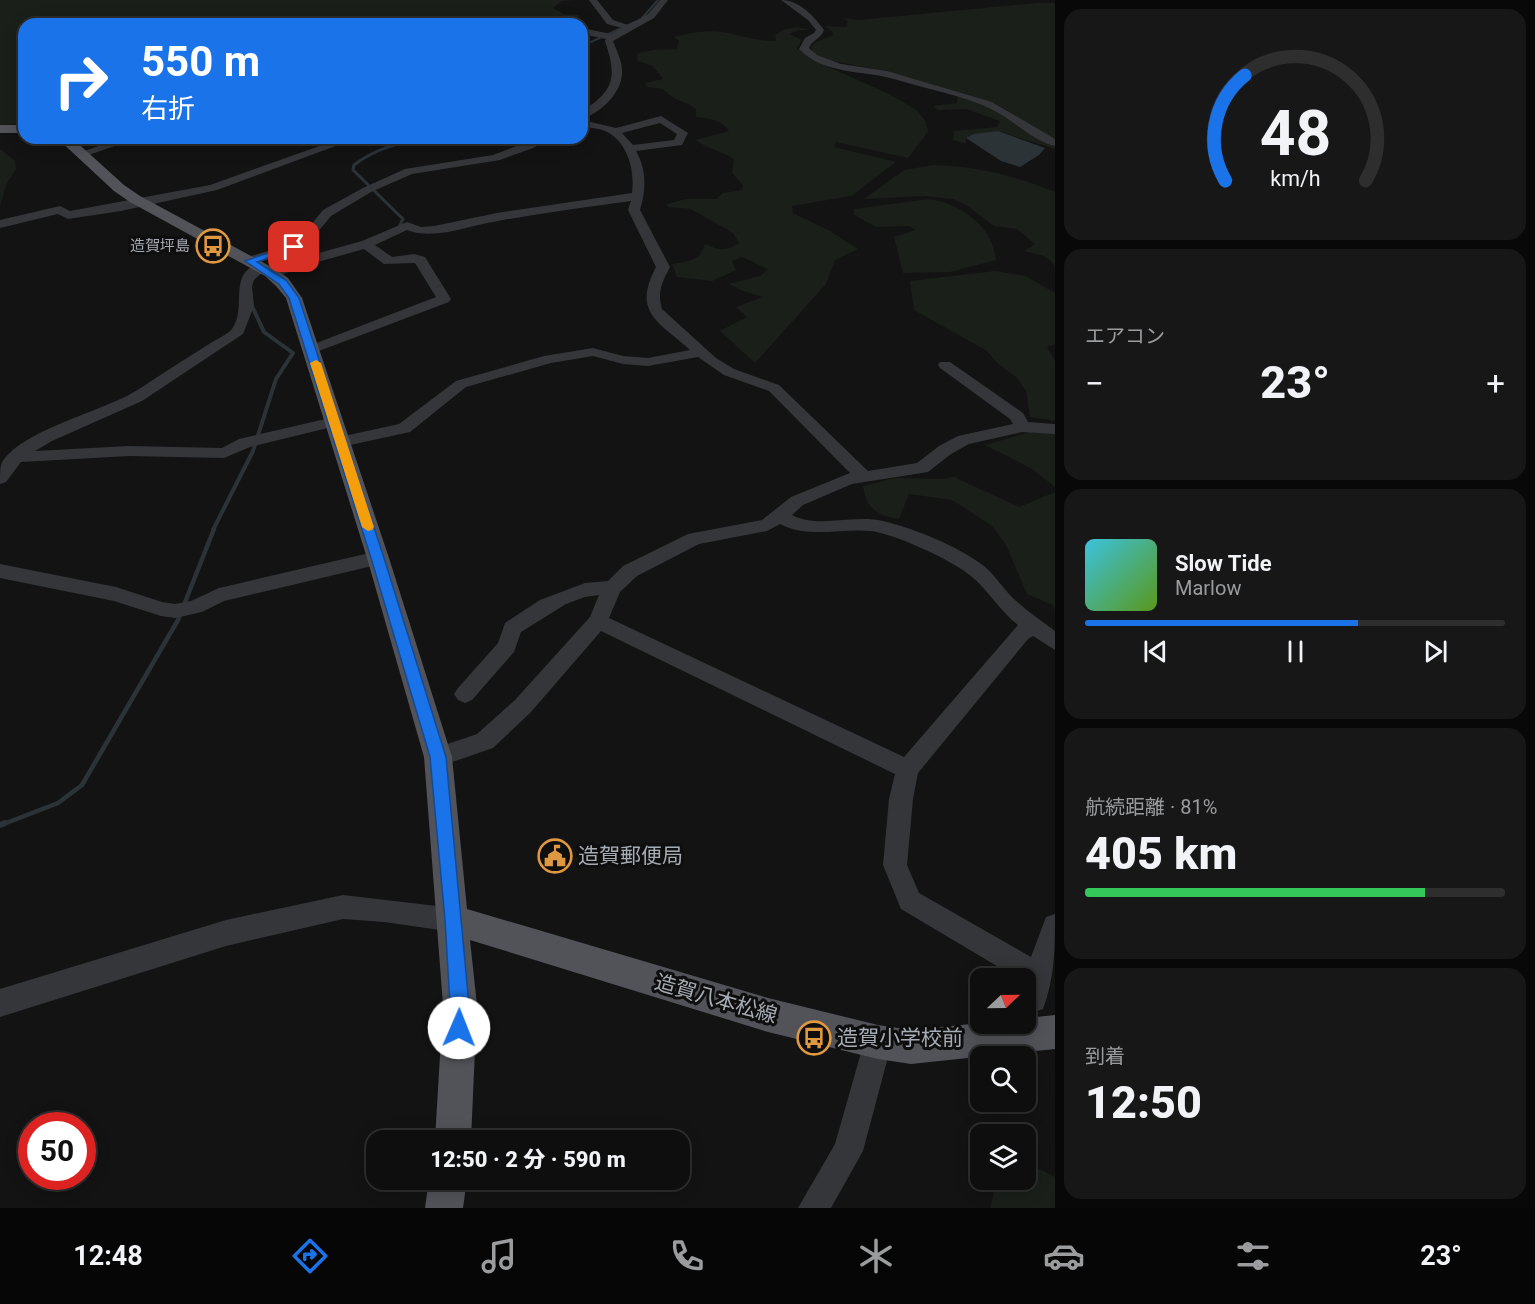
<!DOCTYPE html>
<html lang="ja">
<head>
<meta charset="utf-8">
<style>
  :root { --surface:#0e0e0f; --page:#171718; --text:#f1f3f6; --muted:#9b9c9e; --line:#2e2e2f; --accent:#1a73e8 }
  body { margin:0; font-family:Roboto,"Noto Sans JP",sans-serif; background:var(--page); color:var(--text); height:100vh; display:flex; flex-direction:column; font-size:22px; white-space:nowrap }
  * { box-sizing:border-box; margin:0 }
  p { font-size:20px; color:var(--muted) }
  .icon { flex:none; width:33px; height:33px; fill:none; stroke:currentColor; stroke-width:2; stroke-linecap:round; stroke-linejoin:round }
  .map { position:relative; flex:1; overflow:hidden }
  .drawer { display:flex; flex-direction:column; gap:9px; padding:9px; background:#080808; width:480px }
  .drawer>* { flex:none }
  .top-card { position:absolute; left:18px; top:18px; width:570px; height:126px; border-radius:18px; box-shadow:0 3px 15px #0003,0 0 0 2px var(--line); background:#1a73e8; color:#fff; overflow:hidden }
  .needle { width:39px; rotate:68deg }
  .tools { position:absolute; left:970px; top:968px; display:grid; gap:12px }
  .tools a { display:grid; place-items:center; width:66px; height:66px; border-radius:12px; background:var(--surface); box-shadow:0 3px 15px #0003,0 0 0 2px var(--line); font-size:30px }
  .speed { position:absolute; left:18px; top:1112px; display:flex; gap:12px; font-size:30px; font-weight:700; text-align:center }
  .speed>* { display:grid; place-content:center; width:78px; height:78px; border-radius:50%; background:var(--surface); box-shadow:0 3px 15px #0003,0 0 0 2px var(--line); line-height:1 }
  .speed .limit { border:9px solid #d22; background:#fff; color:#111 }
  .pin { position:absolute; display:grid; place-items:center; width:51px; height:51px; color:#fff; margin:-26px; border-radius:12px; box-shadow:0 3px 9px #0006 }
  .me { position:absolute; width:66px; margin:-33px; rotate:1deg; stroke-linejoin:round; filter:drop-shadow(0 0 4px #0008) }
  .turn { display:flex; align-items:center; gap:21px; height:126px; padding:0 24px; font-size:27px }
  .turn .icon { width:78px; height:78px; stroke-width:2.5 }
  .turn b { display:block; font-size:42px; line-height:51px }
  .big { font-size:45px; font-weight:800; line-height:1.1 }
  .drawer .widget { flex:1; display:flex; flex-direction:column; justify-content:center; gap:9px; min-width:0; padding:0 21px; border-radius:18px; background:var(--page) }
  .drawer .dial { align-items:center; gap:0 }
  .dial svg { height:156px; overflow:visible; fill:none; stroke:var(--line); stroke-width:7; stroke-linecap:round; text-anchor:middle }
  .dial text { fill:var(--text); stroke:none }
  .song { display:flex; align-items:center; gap:18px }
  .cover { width:72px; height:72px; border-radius:9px; background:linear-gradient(135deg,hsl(190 70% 55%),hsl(90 70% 35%)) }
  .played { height:6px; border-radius:3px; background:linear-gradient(90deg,var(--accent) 65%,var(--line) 65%) }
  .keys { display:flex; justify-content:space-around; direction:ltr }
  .heat { display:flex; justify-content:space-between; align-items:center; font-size:33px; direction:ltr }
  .charge { height:9px; border-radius:4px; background:linear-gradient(90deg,#34c759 81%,var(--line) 0) }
  .trip { position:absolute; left:366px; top:1130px; width:324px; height:60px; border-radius:18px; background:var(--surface); box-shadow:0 3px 15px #0003,0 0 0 2px var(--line); font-weight:800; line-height:60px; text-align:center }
  .menu { display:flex; height:96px; justify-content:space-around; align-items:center; background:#060606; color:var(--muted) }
  .menu .icon { width:42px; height:42px }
  .menu .current { color:var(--accent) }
  .menu b { font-size:27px; color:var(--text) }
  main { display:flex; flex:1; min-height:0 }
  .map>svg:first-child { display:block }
  .green { fill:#1a1f1a }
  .water { fill:#2b3337 }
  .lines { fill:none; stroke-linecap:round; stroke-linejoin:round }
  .stream-far4 { stroke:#2b3337; stroke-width:2 }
  .stream-far3 { stroke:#2b3337; stroke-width:3 }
  .stream-far2 { stroke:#2b3337; stroke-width:4 }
  .stream-far1 { stroke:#2b3337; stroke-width:4.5 }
  .stream { stroke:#2b3337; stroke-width:6 }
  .minor { fill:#343639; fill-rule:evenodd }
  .major { fill:#515358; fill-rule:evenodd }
  .route { fill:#1a73e8; stroke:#114b97; stroke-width:1.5 }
  .slow { fill:#f59e0b }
  .labels { text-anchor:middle; stroke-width:6; stroke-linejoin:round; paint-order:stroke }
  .far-poi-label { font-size:15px; fill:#a6acb3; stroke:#0e0e0f; text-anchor:end }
  .near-poi-label { font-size:21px; fill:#a6acb3; stroke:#0e0e0f; text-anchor:start }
  .near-street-label { font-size:21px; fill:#a6acb3; stroke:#0e0e0f }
</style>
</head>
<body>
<main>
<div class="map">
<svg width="1055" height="1208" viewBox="0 0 1055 1208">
  <rect width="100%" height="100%" fill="#131314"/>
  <path class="green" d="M0,0H574L562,1L553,8L564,14L578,15L581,19L580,24H24V119L17,124L0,125Z
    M1037,3H1055V141L995,103L890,72L823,59L813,53L811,47L816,42L833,35L832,31L825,26L846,27L848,22L844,18L858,20Z
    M797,27L810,30H798L790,34L802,40L797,48L811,59L889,94L917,110L926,122L928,132L908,158L836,142L834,147L896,162L851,196L792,206L793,213L830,231L858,249L835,260L826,284L755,363L720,331L747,317L736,307L763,297L743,291L729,284L760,276L768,269L742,257L732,261L736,270L712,281L677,277L672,264L689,261L700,255L705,244C718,250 726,252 739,243L733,233L691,209L668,207L667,204L686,199H716L723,193L742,190L743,185L732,173L734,159C721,151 708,149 695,140L729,131C722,120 708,118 696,117V109C690,104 685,103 678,100C662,91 670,89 647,87L645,83L663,79L653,66L638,61L637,54L652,50L677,49L679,41L674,37C689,33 705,30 721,32C740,34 756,42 776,41L775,35L783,30Z
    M958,95L994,109L1055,145V149L998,131L966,138V144L953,140L954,131L997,127L1000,121L966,109L938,110L933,106L957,103Z
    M0,149L15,161L16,169L7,183L0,206Z
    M933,165C976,166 1016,176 1055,192V268C1051,255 1036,254 1024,251L1035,244L1017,229L994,226L966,205L953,199L925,196L864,199L904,170Z
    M929,199C961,204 993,226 996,260L950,272L903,273L894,237L915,230L909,226L876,227L854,215V209Z
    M995,271L1026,276L1055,293V344L1047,347L1055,361V421L1030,417L1026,391L1016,377L998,364L987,351L914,310L910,281Z
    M1055,430V487L1032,469L985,445L1030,432Z
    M954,477L1019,507L1055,492V611L1053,605L1027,594L1006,545L992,526L952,500L909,494L899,519C877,515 867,510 863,486L895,478L941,479Z
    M1026,1162L1055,1177V1208H990L998,1179H1026Z"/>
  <path class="water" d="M998,131L1045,148L1039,155L1020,167L1001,161L966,138L974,134Z"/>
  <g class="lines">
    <path class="stream-far4" d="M642,18L658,0
      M582,46L635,22"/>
    <path class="stream-far3" d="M399,227L403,219L353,170L354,165C376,148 401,142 428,138
      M268,270L289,263"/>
    <path class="stream-far2" d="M213,530L253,451L276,379L293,353L264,332L252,306"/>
    <path class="stream-far1" d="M1,825L58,803L82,785L178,620L214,529"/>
    <path class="stream" d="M0,825L5,823"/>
    <path class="minor" d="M589,0H597L613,20L628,25L648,14L660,0H668L654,18L613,41C617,52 623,62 622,74C621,94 600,113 582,119V111C615,90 617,77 605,41L606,39L582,34V28L611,34L622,28L607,24Z
      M781,0C799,0 814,16 824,30C821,39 813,39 809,48L817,55L841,64L887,71L992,102L1055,139V146C1031,140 1014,120 991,109C962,95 926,89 894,79C863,70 824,75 799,49L805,38L814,33L816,30L808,20Z
      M661,116L688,133L682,145L636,151C647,170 646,190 640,210L670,267C662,282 657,292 662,309L716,358L734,369L779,385L868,471L917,463L939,446L958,436L1013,424L1010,419L940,368L938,365L940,362H950L1023,413L1028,422L1055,424V434L1022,432L969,444L951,454L928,472L852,484L803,505L792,515C818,529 854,514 883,521C913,528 960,547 984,566C995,575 1002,587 1012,597C1025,610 1040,620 1055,631V650L1033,636L1028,639L918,773L913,799L907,865L919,893L1031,957L1046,917L1055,914C1055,946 1055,978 1043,1009L1026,1015V978H1017L901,909L883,865L889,799L895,774L601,631L531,712L493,748L438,767L430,764L427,757L430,750L477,734L515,700L590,617L599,595L585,597L566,604L521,632L514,652L472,700L465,703L458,700L454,694L458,688L498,643L505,623L540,600L585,583L608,581L623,566L688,534L762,520L791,497L850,473L769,391L724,375L698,357L648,366L623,364L593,356L551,363L466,387L410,432L341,447L335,446L333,442L335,438L399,424L456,381L544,356L593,348L623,356L648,358L690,350C658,321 632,313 656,267L628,210L631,201C586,207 542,213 498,221C470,225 435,241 407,230L375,245L392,257L414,254L425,257L451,299L449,302L311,354L306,353L304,350L306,347L436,297L415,263L384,264L364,249L300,267L277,277H267L265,274L290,261L362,241L407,222L421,227L434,226L497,213L632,193C635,171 628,141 605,131C598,128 590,128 582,126V120L616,128ZM660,123L677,134L674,140L633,145L622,133ZM780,524C809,539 840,528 871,531C895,534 952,560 971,576C988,590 1000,611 1018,625L904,757L609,618L620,592L637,576L699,544L767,531Z
      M121,138H137L86,156L82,157L76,154Z
      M342,138H357L217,190L121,211L68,219L58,214L0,228V220L60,206L70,211L210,185Z
      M537,138H550L533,148L500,160L412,174L371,192L331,216L308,244L299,250L250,265L243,261L245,258L289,244L300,238L323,210L363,188L405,169L493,155Z
      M261,263L268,267L254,280L252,286L254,306L243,334L142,401L52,441L35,451L129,446L222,448L239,439L334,417L340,419L342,422L340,425L250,447L224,458L129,456L21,462L6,482L0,484C0,478 0,470 1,465C16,431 106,411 139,389C162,374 185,359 209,344C215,340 227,335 232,329C248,308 226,272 261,263Z
      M378,551L385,553L387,558L385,563L224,601L202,612L175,618L161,616L114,601L0,578V564L116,587L162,602L175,604L191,601L219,588Z
      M343,895L454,908L463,911L467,920L463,929L454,932L384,922L343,919L226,946L0,1017V989L226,920Z
      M878,1028L888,1032L892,1042L863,1151L831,1208H798L835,1144L864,1042L868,1032Z"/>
    <path class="major" d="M0,125H24V133H0Z
      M57,138H72L124,185L140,196L277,270L288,278L302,298L389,558L452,757L467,909L768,998L878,1025L911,1030L981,1023H1026V1018L1055,1015V1049L911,1064L878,1059L768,1032L470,940L477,1005L471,1140H435L443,1005L424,757L367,558L286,298L276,286L265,276L130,202L114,191Z
      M429,1179H467L463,1208H425Z"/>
  </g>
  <path class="route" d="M291,245L299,247L257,262L286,280L299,298L384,558L446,757L469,1005L468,1028L466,1035L459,1038L452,1035L449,1028L450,1005L445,920L430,757L371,558L289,298L279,284L245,261Z"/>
  <path class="slow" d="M316,360L321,363L374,527L372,530L368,531L362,527L310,363Z"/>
  <defs>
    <g id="bus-ring" transform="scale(1.725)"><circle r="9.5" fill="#0e0e0f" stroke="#df9840" stroke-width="1.5"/><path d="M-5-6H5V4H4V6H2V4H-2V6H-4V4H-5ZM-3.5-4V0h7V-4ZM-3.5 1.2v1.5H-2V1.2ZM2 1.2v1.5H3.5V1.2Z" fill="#df9840"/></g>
    <g id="civic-ring" transform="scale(1.725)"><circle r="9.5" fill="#0e0e0f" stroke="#df9840" stroke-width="1.5"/><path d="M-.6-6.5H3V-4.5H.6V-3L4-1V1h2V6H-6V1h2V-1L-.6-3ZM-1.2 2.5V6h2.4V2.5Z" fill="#df9840"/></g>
  </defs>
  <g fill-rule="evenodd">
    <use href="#bus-ring" x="213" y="246"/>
    <use href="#civic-ring" x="555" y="856"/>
    <use href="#bus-ring" x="814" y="1038"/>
  </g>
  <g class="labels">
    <g class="far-poi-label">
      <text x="190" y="251">造賀坪島</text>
    </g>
    <g class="near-poi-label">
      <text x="578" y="863">造賀郵便局</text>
      <text x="837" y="1045">造賀小学校前</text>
    </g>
    <g class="near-street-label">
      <text transform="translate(716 999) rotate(16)" y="7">造賀八本松線</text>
    </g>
  </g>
</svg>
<div class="tools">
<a><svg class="needle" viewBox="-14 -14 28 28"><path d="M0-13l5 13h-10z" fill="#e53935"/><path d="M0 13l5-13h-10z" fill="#9b9c9e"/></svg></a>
<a><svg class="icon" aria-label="search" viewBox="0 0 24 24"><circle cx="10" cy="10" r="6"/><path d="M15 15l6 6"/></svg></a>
<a><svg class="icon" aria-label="layers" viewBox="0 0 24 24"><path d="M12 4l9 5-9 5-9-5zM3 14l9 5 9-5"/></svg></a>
</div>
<div class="speed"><div class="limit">50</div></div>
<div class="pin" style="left:294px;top:247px;background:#d93025"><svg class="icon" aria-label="arrive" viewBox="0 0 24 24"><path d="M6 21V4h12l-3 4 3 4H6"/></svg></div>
<svg class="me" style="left:459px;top:1028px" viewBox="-20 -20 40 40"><circle r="19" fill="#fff"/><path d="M0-13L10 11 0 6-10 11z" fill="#1a73e8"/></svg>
<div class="trip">12:50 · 2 分 · 590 m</div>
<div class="top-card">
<div class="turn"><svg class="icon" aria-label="right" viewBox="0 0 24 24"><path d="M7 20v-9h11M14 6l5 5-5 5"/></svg><div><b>550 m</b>右折</div></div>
</div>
</div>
<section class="drawer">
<div class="widget dial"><svg viewBox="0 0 100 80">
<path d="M14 69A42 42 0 1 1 86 69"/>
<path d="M14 69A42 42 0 0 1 24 15" stroke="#1a73e8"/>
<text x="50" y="56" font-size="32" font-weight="700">48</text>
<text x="50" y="72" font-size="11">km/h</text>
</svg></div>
<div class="widget"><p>エアコン</p>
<div class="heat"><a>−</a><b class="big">23°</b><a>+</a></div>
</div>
<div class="widget">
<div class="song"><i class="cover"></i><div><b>Slow Tide</b><p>Marlow</p></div></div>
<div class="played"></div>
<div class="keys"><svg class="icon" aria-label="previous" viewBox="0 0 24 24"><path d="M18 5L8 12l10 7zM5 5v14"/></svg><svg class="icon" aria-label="pause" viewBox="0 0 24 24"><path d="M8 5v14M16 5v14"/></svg><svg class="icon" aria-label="next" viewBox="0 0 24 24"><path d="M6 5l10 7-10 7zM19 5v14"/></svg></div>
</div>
<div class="widget"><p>航続距離 · 81%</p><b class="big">405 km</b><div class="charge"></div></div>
<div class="widget"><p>到着</p><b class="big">12:50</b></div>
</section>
</main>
<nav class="menu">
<b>12:48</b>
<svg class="icon current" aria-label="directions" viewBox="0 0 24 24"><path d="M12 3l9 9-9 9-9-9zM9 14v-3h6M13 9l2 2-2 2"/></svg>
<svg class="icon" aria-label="music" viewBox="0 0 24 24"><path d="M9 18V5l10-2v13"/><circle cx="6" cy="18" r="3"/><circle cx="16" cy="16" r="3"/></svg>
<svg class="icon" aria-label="phone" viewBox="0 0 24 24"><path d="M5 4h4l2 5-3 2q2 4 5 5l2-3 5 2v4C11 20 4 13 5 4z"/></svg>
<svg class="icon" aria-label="climate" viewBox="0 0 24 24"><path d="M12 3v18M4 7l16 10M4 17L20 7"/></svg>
<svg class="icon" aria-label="car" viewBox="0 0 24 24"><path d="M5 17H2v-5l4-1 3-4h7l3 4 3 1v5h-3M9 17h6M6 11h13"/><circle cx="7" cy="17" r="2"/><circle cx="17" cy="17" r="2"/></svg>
<svg class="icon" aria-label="filters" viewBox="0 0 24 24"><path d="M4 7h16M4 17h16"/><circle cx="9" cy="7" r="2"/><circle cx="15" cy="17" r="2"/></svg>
<b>23°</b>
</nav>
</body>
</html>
